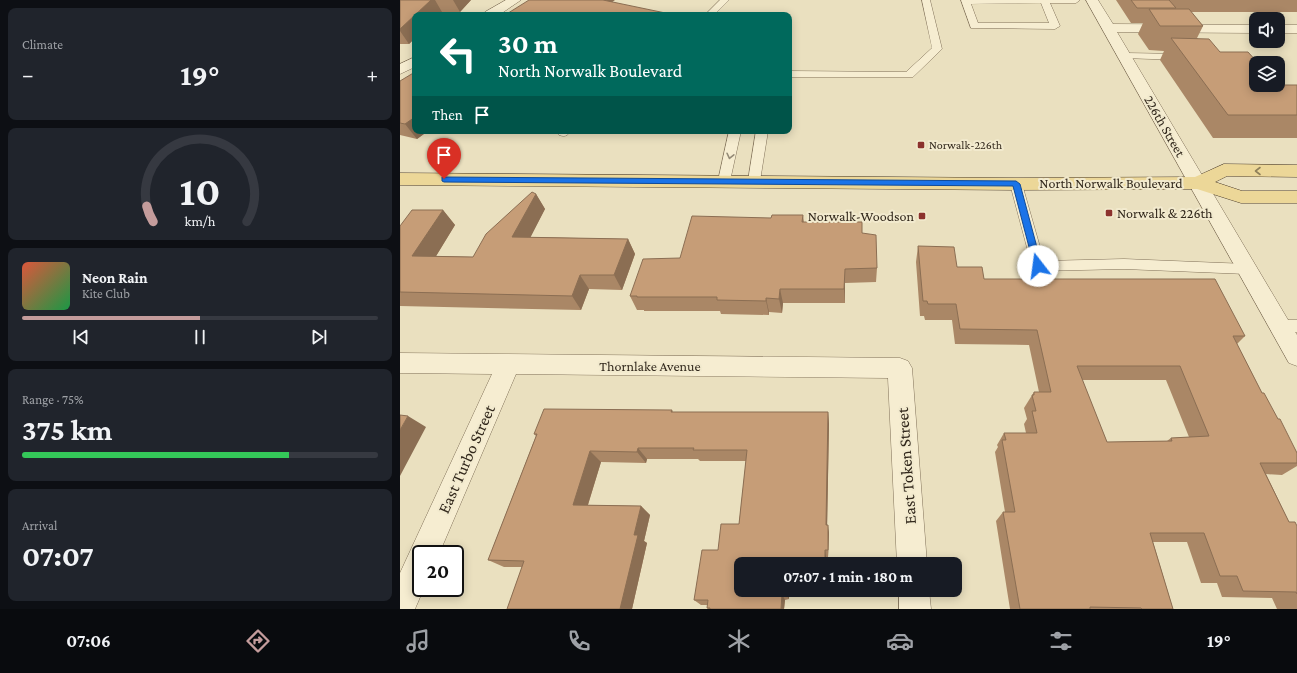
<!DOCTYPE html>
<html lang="en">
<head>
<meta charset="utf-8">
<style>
  :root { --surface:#171b24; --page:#20242c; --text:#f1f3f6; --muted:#9ea1a6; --line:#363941; --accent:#c49c9c }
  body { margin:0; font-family:"Crimson Pro",serif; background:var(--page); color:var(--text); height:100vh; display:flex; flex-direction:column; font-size:15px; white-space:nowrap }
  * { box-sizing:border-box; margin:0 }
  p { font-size:13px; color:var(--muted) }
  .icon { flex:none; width:22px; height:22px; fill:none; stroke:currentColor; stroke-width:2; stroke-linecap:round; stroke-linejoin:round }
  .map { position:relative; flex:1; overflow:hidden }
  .drawer { display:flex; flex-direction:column; gap:8px; padding:8px; background:#0d0f14; width:400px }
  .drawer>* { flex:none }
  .hud { position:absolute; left:12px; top:12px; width:380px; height:122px; border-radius:8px; box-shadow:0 2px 10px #0003; background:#00695c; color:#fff; overflow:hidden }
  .buttons { position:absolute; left:849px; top:12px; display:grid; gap:8px }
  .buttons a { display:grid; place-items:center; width:36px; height:36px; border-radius:8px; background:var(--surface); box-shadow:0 2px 10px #0003; font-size:20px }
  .speed { position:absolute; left:12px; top:545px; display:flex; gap:8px; font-size:20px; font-weight:700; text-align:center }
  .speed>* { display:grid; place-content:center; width:52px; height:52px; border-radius:50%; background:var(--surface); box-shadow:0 2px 10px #0003; line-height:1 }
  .speed .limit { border:2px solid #111; border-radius:6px; background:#fff; color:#111 }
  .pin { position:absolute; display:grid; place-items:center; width:34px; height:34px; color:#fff; margin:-41px -17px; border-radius:50% 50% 50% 0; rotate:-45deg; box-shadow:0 0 4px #0007 }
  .pin .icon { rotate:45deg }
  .me { position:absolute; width:44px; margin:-22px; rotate:345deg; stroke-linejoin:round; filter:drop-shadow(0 0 3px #0008) }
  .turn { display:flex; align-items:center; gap:14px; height:84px; padding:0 20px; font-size:18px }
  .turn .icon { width:52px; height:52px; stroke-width:2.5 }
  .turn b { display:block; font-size:28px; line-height:34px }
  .then { display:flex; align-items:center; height:38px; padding:0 20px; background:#0003; gap:8px; font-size:15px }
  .big { font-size:30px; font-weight:700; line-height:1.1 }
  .drawer .tile { flex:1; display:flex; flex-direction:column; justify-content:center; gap:6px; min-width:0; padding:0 14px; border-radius:8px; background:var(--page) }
  .drawer .dial { align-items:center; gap:0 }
  .dial svg { height:104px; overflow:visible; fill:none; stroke:var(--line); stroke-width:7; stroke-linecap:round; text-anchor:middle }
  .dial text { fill:var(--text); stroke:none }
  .song { display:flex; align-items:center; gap:12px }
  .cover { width:48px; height:48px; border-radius:6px; background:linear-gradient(135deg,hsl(10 70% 55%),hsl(140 70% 35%)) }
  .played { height:4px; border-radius:2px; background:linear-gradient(90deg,var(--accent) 50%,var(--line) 50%) }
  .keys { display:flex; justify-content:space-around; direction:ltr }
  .heat { display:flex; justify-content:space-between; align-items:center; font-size:22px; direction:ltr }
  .charge { height:6px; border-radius:3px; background:linear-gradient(90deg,#34c759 75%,var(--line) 0) }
  .trip { position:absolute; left:334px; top:557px; width:228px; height:40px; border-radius:8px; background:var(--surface); box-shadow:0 2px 10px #0003; font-weight:700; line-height:40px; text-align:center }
  .tabs { display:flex; height:64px; justify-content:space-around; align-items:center; background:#090b0e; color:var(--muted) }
  .tabs .icon { width:28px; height:28px }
  .tabs .active { color:var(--accent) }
  .tabs b { font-size:18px; color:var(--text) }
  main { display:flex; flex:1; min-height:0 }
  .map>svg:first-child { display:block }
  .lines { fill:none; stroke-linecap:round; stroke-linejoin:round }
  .lane-casing { stroke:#817159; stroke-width:1 }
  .street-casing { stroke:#817159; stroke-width:1 }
  .primary-casing { stroke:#4f3f2d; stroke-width:1 }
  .lane { fill:#f6edd1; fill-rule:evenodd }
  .street { fill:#f6edd1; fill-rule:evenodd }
  .primary { fill:#ecd798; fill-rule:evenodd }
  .wall { fill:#aa8766; fill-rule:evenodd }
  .shaded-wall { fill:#8b6e53 }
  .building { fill:#c69d77; stroke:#8b6e53; fill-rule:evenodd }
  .oneway { stroke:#948a76 }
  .oneway2 { stroke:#8f805a }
  .route { fill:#1a73e8; stroke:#114b97 }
  .poi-dot { fill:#8c322d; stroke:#f2eace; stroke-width:1.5 }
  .labels { text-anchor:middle; stroke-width:4; stroke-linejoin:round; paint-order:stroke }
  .far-poi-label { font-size:12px; fill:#32281c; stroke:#f2eace; text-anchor:start }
  .street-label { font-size:14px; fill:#32281c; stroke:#f2eace }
  .poi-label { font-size:14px; fill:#32281c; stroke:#f2eace; text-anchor:start }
  .near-street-label { font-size:17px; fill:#32281c; stroke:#f2eace }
</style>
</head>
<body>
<main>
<section class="drawer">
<div class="tile"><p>Climate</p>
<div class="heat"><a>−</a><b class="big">19°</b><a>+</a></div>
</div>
<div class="tile dial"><svg viewBox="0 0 100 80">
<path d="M14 69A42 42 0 1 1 86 69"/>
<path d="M14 69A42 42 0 0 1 9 57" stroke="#c49c9c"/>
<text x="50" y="56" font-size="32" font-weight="700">10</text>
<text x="50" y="72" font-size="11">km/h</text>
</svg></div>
<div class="tile">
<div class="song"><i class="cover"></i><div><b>Neon Rain</b><p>Kite Club</p></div></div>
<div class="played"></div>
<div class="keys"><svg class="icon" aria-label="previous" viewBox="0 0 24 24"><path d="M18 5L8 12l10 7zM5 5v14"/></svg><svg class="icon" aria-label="pause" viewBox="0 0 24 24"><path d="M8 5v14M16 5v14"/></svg><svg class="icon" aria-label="next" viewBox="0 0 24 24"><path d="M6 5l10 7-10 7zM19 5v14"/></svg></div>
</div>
<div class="tile"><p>Range · 75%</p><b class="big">375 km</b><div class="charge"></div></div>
<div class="tile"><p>Arrival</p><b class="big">07:07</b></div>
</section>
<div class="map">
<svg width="897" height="609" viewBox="0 0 897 609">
  <rect width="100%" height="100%" fill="#eae0bf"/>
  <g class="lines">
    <g class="lane-casing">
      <path id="lane" d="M320,0H329L314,15H305Z
        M522,0H530L542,49L513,77H389V71L506,72L532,48Z
        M561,0H680L676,3H650L660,26L655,29L571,28ZM641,3L649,23H578L571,4Z
        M725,53L782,54L787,57L782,60L722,58L720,56L722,54Z
        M159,131H171C167,136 165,137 159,135L157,133Z
        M329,131H341L330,181L328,184L324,185L320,184L318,181Z
        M356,131H368L360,181L358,184L354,185L350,184L348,181Z
        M616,180L620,181L622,184L644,261L724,259L847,264L852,265L854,269L852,273L847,274L724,269L638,271L633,270L610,184L612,181Z
        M880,320H897V332H880L875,330L872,326L875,322Z"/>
    </g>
    <g class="street-casing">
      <path id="street" d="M106,0H121L99,15H83L85,12Z
        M686,0H698L713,24L856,25V33L717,32L897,335V366L889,363Z
        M878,25H897V33H878Z
        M15,57V67L0,74V64Z
        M0,353L500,358L508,361L512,368L527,564H497L488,378L116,374L39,554H21V588H24L15,609H0V573L92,374L0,373Z
        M499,590H529L531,609H499Z"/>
    </g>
    <g class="primary-casing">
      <path id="primary" d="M824,164L897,165V177L827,176L815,182L842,191H897V203H841L797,189L616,190L0,185V173L616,178L795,177Z"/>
    </g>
    <use href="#lane" class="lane"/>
    <use href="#street" class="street"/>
    <use href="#primary" class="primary"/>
  </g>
  <path class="wall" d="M0,0H71L60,12H42L9,44H0Z
    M716,0H897V12H791L803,26L797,38L820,52L856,85H897V138H813L760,60L764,51L749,50L738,34L743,23H731Z
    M0,81L15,131H39L35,134L28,131L17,139L0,135Z
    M114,131H133L129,134Z
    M212,131H304L213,132Z
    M136,194L145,209L130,237L228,239L235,254L222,290L189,289L181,310L0,306V226L43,210L55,225L36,256L73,257Z
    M403,215L404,222L462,233L477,268L476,282L445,283V303H383L382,313L369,312V315L321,314L320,311H244V310H237L230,296L280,258L371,218Z
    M518,246L557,267L584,279L845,336L837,344L862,393L878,419L897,453V466L882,475L866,474L889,522L897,526V609H877L872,598L822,597L817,583H801L787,542H753L773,609H610L596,521L603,512H605L595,452L598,447L597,445L604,433H626L624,424L627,419L624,408L634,392H639L629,345L555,344L552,320H525L524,316H520L516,262ZM682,380H766L789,437L771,438L767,441L707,442Z
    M272,410L273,412H428L429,424L427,525L429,533L428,557H426V564H341V590H389V599L385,600L384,609H308L307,608L308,605H301L294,600L318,550L339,524L346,461H300L298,459H247L246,463L201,462L188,505L241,506L250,515L244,541L247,543L232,609H107L122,567H104L88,560L136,436L134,434Z"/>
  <path class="shaded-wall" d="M31,0H35L42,12L39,15H15V38L9,44L0,31V29Z
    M53,0H71L60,12Z
    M194,0H215L198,12Z
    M15,117V131H28L17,139L5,124Z
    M33,131H39L35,134Z
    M127,131H133L129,134Z
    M136,194L145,209L123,252L112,237Z
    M43,210L55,225L27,271L12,256Z
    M228,239L235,254L222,290L214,275Z
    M445,269V303L444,289Z
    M180,275L189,289L181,310L172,296Z
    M380,289L383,303L382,313L379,299Z
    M366,298L369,312V315L366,301Z
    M428,412L429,424L427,533L426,525Z
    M8,416L26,427L0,476V430Z
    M238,448L247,459L246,463L237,452Z
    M190,451L201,462L185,514L173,505Z
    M241,506L250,515L244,541L247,543L232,609H220L234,535Z
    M428,525L429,533L428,557Z
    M425,550L426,557V564H425Z
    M386,590H389V599L386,594Z
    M382,594L385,600L384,609H381Z"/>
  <path class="building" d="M0,0H31L0,29Z
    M129,0H203L275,15H105Z
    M731,0H769L776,8H737Z
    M749,9H789L803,26H760Z
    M771,38L809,39L820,52H848L858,63H856V85H897V115H828Z
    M15,72V117L5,124L0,123V81Z
    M132,192L136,194L112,237L228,239L214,275H180L172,296L0,292V226L12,210H43L12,256L73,257L86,234Z
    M372,215H403L402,222H462V233L476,235L477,268L445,269L444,289H380L379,299L366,298V301L317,300V297H237V296H230L243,259L280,258L292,216L371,218Z
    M518,246L554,247L557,267H582L584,279H815L845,336H833L862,393H864L878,419H880L897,453V463H860L889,522H895L897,526V594L896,592L843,591L837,576H820L804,533H750L773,609H742L741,608L690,607V609H620L603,512H615L602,440H606L604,433H637L632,411H636L632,395H634V392H651L637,330L560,329L556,304H528L527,301H523ZM677,366H780L809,436L771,438L772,441L707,442Z
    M144,409L272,410L271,412H428L426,525H428V550H425V563H387V564H341V590H386V594H382L381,609H310V608H307L308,600H294L302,550H318L321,524H339L347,450H293L294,448H238L237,452L190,451L173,505L241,506L234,535H238L220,609H107L124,561L88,560L137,434H134Z
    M0,415L8,416L0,430Z"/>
  <defs><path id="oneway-chevron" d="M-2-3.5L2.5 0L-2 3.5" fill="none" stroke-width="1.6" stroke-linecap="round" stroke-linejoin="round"/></defs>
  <use class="oneway" href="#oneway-chevron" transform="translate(330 156) rotate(103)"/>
  <use class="oneway2" href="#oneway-chevron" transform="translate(858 171) rotate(-180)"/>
  <path class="route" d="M42,177L616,181L620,184L642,266L638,269L634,266L613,186L44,182L42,181Z"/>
  <g class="poi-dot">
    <rect x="517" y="141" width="8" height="8" rx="2"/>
    <rect x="705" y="209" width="8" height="8" rx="2"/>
    <rect x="518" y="212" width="8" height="8" rx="2"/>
  </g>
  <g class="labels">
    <g class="far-poi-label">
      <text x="529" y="149">Norwalk-226th</text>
    </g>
    <g class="street-label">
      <text transform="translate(765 126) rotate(60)" y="5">226th Street</text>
      <text x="711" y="188">North Norwalk Boulevard</text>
      <text x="250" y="371">Thornlake Avenue</text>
    </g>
    <g class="poi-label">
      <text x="717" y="218">Norwalk &amp; 226th</text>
      <text x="514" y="221" text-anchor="end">Norwalk-Woodson</text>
    </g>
    <g class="near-street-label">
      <text transform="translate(66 459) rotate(-66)" y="6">East Turbo Street</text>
      <text transform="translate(506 466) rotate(-94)" y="6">East Token Street</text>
    </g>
  </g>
</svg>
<div class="buttons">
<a><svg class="icon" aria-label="sound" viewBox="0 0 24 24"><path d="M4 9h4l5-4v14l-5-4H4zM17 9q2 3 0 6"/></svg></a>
<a><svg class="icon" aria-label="layers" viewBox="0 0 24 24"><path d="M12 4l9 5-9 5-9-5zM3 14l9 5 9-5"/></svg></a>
</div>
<div class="speed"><div class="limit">20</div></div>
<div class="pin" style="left:44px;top:179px;background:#d93025"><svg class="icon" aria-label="arrive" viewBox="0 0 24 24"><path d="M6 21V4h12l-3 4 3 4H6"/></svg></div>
<svg class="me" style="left:638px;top:266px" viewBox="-20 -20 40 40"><circle r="19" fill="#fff"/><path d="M0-13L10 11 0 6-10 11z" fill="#1a73e8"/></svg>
<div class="trip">07:07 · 1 min · 180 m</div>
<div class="hud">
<div class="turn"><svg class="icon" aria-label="left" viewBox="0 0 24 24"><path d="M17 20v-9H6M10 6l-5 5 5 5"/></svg><div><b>30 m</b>North Norwalk Boulevard</div></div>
<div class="then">Then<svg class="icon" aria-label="arrive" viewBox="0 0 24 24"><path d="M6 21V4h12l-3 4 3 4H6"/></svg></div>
</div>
</div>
</main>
<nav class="tabs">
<b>07:06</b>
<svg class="icon active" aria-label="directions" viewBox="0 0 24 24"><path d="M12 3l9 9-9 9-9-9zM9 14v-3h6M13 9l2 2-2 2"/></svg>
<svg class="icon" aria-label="music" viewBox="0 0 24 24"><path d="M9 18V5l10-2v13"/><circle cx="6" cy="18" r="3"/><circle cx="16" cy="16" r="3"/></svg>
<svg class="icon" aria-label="phone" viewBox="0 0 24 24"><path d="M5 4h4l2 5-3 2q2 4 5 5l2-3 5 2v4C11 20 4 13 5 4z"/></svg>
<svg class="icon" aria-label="climate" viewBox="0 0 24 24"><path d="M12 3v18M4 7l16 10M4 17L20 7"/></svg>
<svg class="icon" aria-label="car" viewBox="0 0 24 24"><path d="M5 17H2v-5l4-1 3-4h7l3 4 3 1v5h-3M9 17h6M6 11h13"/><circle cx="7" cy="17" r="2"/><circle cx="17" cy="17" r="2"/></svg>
<svg class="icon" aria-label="filters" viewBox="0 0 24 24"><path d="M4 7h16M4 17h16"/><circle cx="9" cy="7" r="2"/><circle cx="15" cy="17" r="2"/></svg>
<b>19°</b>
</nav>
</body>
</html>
